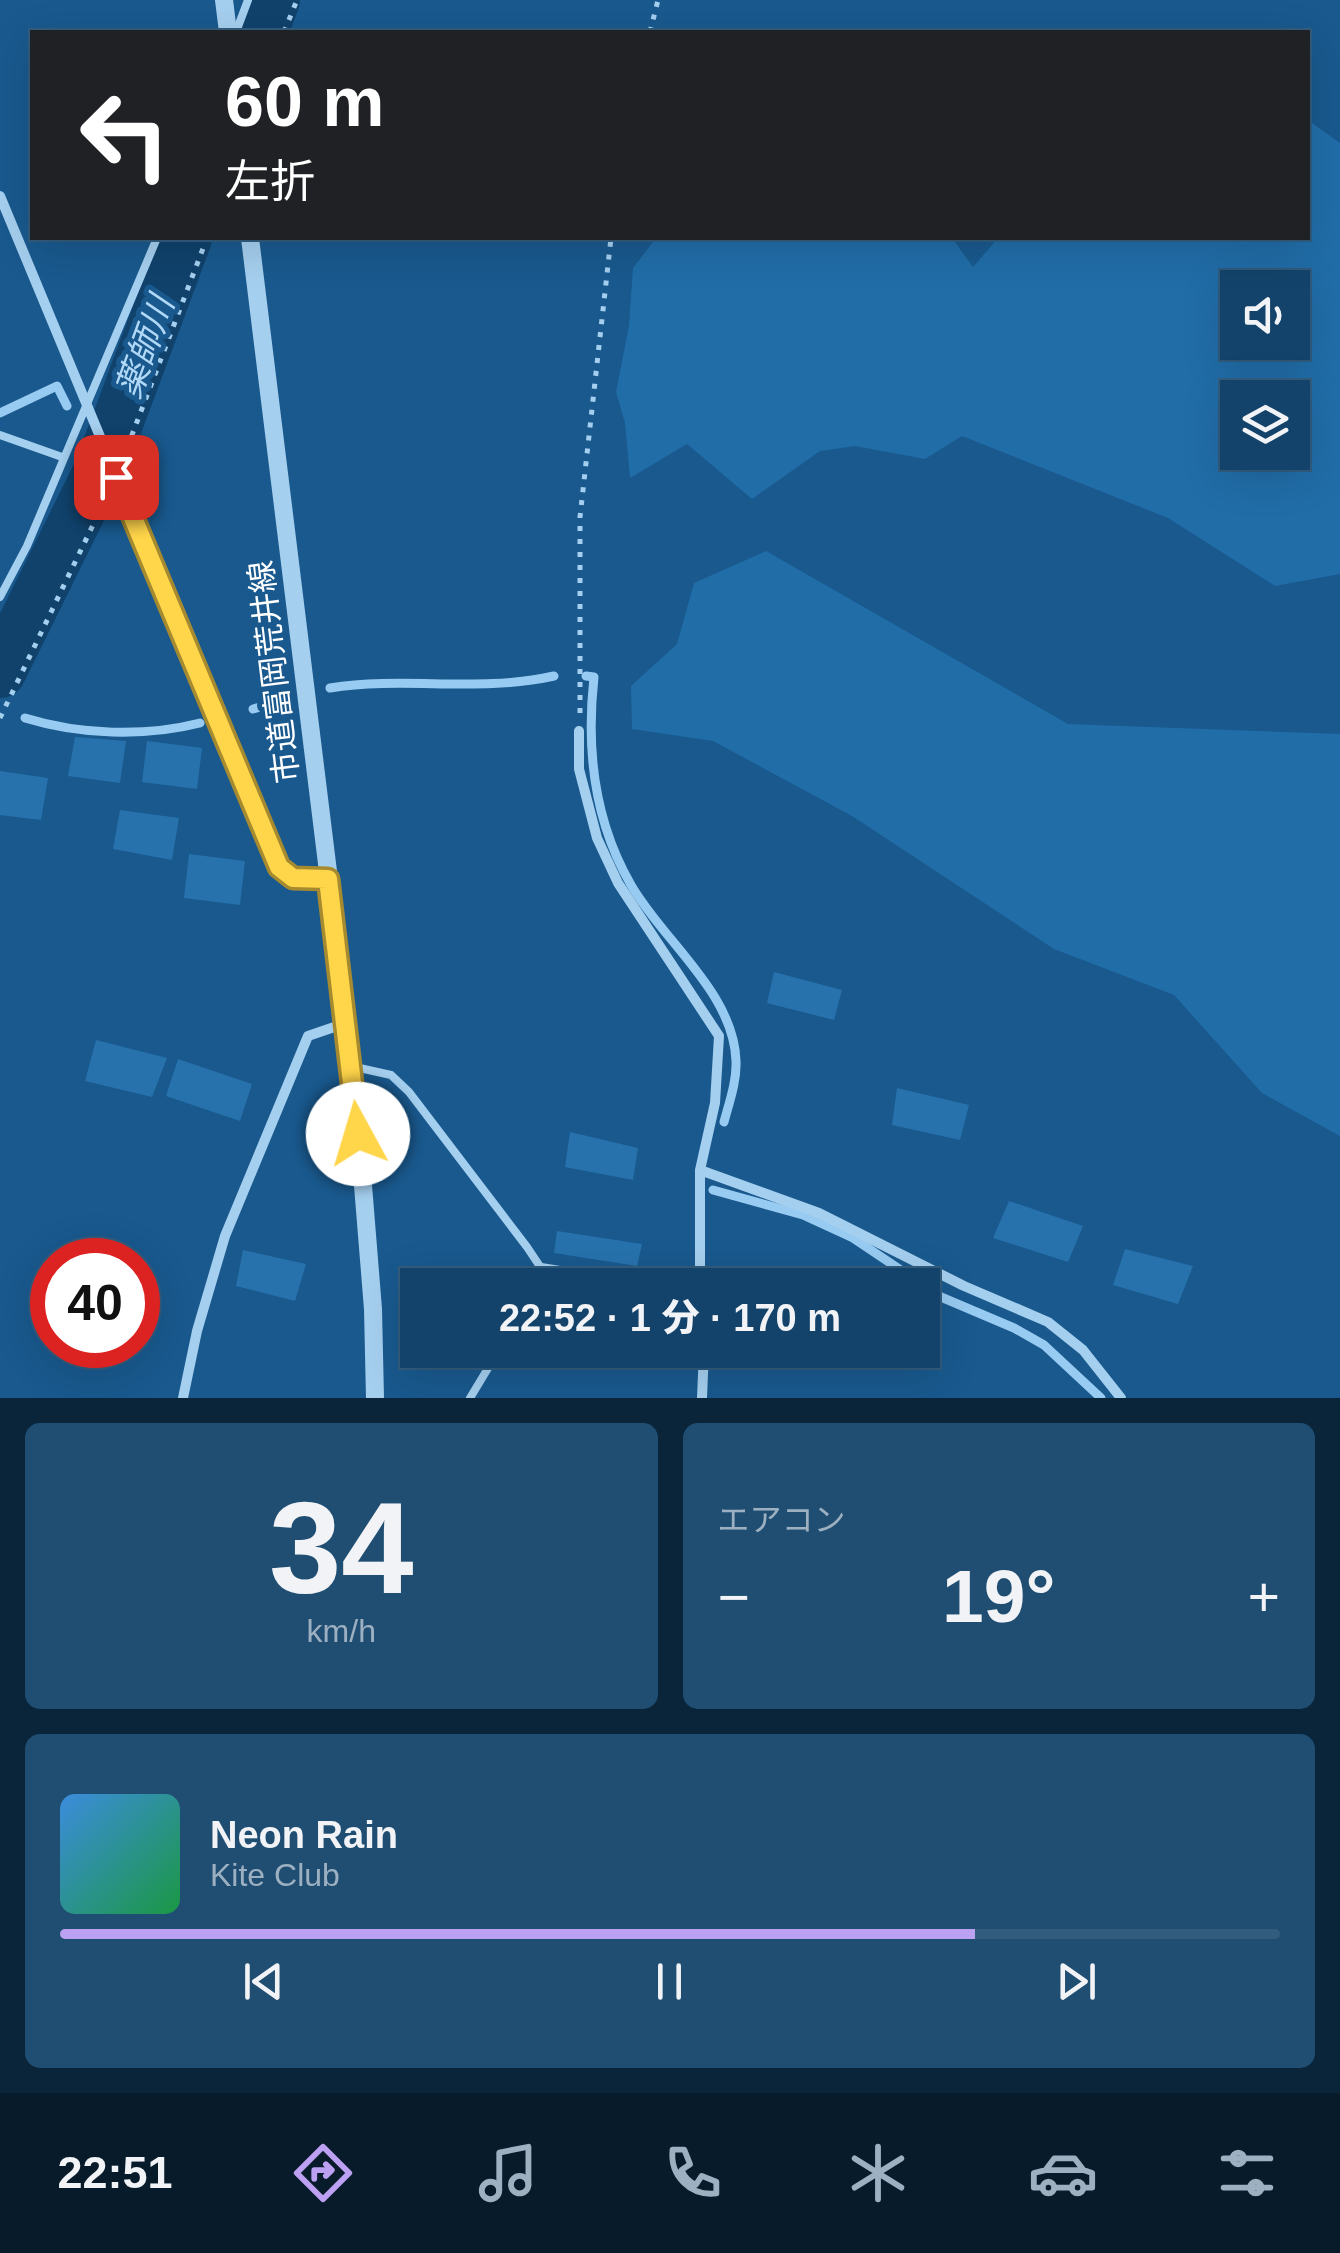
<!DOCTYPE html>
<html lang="ja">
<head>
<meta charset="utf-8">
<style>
  :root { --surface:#13436a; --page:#204e72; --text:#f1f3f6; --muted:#9db0c1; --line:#325c7e; --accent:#bca0f2 }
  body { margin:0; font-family:Helvetica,"Noto Sans JP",sans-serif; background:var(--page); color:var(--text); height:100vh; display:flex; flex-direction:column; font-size:38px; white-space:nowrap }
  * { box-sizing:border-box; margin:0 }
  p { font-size:32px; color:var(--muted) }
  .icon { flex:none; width:55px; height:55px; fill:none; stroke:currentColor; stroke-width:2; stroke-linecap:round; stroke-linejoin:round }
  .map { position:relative; height:1398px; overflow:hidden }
  .sheet { display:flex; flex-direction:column; gap:25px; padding:25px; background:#0a253a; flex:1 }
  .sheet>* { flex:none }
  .hud { position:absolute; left:30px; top:30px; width:1280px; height:210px; border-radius:0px; box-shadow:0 10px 40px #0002,0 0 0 2px var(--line); background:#202124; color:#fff; overflow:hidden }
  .buttons { position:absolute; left:1220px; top:270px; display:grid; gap:20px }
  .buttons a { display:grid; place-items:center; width:90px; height:90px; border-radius:0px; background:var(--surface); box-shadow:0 10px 40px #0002,0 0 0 2px var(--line); font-size:50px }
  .speed { position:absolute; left:30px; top:1238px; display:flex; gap:20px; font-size:50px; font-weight:700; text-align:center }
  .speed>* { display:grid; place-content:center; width:130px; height:130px; border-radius:50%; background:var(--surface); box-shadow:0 10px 40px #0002,0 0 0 2px var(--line); line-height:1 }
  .speed .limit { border:15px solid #d22; background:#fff; color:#111 }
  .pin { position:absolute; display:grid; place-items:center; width:85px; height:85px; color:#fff; margin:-42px; border-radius:20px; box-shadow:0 5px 15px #0006 }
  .me { position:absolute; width:110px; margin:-55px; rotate:354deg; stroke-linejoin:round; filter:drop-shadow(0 0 8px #0008) }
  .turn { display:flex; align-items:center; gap:35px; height:210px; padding:0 30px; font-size:45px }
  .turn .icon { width:130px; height:130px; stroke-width:2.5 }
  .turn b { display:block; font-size:70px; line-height:85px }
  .big { font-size:75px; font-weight:800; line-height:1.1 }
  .sheet .tile { flex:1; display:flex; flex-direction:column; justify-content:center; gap:15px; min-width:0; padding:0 35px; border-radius:15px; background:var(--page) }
  .sheet .dial { align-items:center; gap:0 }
  .dial b { font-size:130px; line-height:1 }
  .song { display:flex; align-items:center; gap:30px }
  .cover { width:120px; height:120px; border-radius:15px; background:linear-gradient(135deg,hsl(210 70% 55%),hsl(140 70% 35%)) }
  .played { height:10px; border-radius:5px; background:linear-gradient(90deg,var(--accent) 75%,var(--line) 75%) }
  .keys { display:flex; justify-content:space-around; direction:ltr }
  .heat { display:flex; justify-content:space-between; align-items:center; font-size:55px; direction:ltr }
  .sheet .tiles { flex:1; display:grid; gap:25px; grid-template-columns:1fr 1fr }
  .tile:last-child { grid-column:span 2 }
  .trip { position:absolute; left:400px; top:1268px; width:540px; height:100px; border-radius:0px; background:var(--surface); box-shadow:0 10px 40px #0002,0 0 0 2px var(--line); font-weight:800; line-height:100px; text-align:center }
  .dock { display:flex; height:160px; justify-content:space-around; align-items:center; background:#081b2a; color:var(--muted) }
  .dock .icon { width:70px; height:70px }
  .dock .selected { color:var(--accent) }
  .dock b { font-size:45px; color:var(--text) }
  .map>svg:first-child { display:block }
  .green { fill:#216da8; fill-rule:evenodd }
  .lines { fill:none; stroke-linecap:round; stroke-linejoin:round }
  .stream { stroke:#98cbf1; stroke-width:9 }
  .river { stroke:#10426c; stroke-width:52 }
  .building { fill:#2772ad }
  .path { stroke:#a5cfef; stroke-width:5; stroke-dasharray:5 8; stroke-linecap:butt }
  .service { stroke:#a5cfef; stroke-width:8 }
  .minor { stroke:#a5cfef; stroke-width:10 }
  .tertiary { stroke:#a5cfef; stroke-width:18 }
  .route-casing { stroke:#a68a30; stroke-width:25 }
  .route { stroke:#ffd54a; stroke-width:18 }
  .labels { text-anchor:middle; stroke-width:10; stroke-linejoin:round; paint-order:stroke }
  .street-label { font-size:32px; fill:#fff; stroke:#19598e }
  .water-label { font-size:35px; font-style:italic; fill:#b1d8f6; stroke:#19598e }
</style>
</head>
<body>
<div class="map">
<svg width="1340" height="1398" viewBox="0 0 1340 1398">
  <rect width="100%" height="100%" fill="#19598e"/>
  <path class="green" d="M1308,120L1340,143V574L1275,586L1168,518L962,436L925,459L855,446L820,451L752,499L687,444L630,478L625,423L616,392L629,326L633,268L656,238H952L973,267L998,238H1308ZM1238,288H1292V342H1238ZM1238,398H1292V452H1238Z
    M766,551L1068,724L1340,734V1136L1262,1093L1174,995L1054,949L852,816L713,741L632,729L631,686L677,644L694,583Z"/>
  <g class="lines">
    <path class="stream" d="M0,413L57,386L67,406
      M93,459L99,472
      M586,676L594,677C586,749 594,821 631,885C663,941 734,993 736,1061C737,1081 729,1103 724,1122
      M330,688C406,676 477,693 554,676
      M253,709L287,700
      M25,718C80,735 145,737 200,723
      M713,1190L803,1215L853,1238L941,1297L1014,1328L1044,1345L1101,1398"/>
    <path class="river" d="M262,32L274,0
      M0,672L99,472L186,238"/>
  </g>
  <path class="building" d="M75,737L126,741L120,783L68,776Z
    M147,741L202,748L197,789L142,782Z
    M0,771L48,778L41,820L0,815Z
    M120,810L179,818L172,860L113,849Z
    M189,854L245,861L240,905L184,898Z
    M774,972L842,990L834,1020L767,1003Z
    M96,1040L167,1058L152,1097L85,1081Z
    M178,1059L252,1084L240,1121L166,1096Z
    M897,1088L969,1105L960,1140L892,1125Z
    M570,1132L638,1148L633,1180L565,1167Z
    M1009,1201L1083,1226L1068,1262L993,1238Z
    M557,1231L642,1244L637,1266L554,1253Z
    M1125,1249L1193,1266L1178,1304L1113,1285Z
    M243,1250L306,1264L295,1301L236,1286Z"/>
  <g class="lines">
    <path class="path" d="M284,32L297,0
      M650,32L658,0
      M127,448L207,238
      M580,713V517L611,238
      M0,718L105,500"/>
    <path class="service" d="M236,32L248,0
      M0,435L62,457
      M0,597L27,546L157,238
      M355,1067L391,1075L409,1092L527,1247L541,1268L535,1285
      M470,1398L499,1350"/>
    <path class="minor" d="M0,196L279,867L293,878L328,879
      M579,731V769L597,838L618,883L719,1036L715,1103L700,1170V1285
      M700,1170L819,1213L964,1286L1048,1322L1083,1350L1121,1398
      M541,1268L648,1285
      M183,1398L197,1331L225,1236L308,1036L346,1023
      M702,1398L704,1350"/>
    <path class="tertiary" d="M224,0L228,32
      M250,238L356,1099L373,1309L375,1398"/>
  </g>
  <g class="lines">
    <g class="route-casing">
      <path id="route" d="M116,477L279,867L293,878L328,879L358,1134"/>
    </g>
    <use href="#route" class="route"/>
  </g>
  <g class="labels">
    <g class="street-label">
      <text transform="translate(274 672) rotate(-97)" y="11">市道富岡荒井線</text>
    </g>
    <g class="water-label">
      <text transform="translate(145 347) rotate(-70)" y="12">薬師川</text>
    </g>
  </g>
</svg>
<div class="buttons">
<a><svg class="icon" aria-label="sound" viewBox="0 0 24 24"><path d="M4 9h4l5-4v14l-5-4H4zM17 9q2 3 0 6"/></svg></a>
<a><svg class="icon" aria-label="layers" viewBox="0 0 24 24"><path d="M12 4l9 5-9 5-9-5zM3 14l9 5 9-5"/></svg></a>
</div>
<div class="speed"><div class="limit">40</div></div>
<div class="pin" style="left:116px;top:477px;background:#d93025"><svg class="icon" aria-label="arrive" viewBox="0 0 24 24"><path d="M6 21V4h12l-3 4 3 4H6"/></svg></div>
<svg class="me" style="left:358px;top:1134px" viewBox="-20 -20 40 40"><circle r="19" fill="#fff"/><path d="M0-13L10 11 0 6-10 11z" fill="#ffd54a"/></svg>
<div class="trip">22:52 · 1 分 · 170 m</div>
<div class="hud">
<div class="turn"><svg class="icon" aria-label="left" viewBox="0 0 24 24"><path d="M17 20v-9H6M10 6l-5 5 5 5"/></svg><div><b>60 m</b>左折</div></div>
</div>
</div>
<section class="sheet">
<div class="tiles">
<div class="tile dial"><b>34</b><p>km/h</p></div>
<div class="tile"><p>エアコン</p>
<div class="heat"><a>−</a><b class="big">19°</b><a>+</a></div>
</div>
<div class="tile">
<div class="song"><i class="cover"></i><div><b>Neon Rain</b><p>Kite Club</p></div></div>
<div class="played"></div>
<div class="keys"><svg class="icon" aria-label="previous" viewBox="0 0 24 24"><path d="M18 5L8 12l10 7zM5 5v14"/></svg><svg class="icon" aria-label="pause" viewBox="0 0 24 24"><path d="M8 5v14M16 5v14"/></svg><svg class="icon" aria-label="next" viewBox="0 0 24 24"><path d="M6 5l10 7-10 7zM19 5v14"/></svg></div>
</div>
</div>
</section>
<nav class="dock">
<b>22:51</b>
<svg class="icon selected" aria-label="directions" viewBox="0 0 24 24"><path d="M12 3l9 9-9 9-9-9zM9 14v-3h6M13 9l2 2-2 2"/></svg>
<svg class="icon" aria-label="music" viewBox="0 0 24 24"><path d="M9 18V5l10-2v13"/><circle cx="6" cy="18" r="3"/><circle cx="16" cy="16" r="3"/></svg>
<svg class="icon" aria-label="phone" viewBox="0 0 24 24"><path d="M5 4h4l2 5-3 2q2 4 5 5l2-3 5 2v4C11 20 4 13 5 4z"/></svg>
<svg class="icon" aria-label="climate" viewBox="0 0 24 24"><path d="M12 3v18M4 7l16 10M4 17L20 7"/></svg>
<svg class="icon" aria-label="car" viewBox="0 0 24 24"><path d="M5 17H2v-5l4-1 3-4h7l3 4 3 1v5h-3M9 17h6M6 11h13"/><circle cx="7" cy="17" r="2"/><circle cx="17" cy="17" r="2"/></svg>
<svg class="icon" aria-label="filters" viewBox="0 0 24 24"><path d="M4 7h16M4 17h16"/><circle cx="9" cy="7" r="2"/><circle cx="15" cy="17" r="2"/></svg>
</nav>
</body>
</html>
